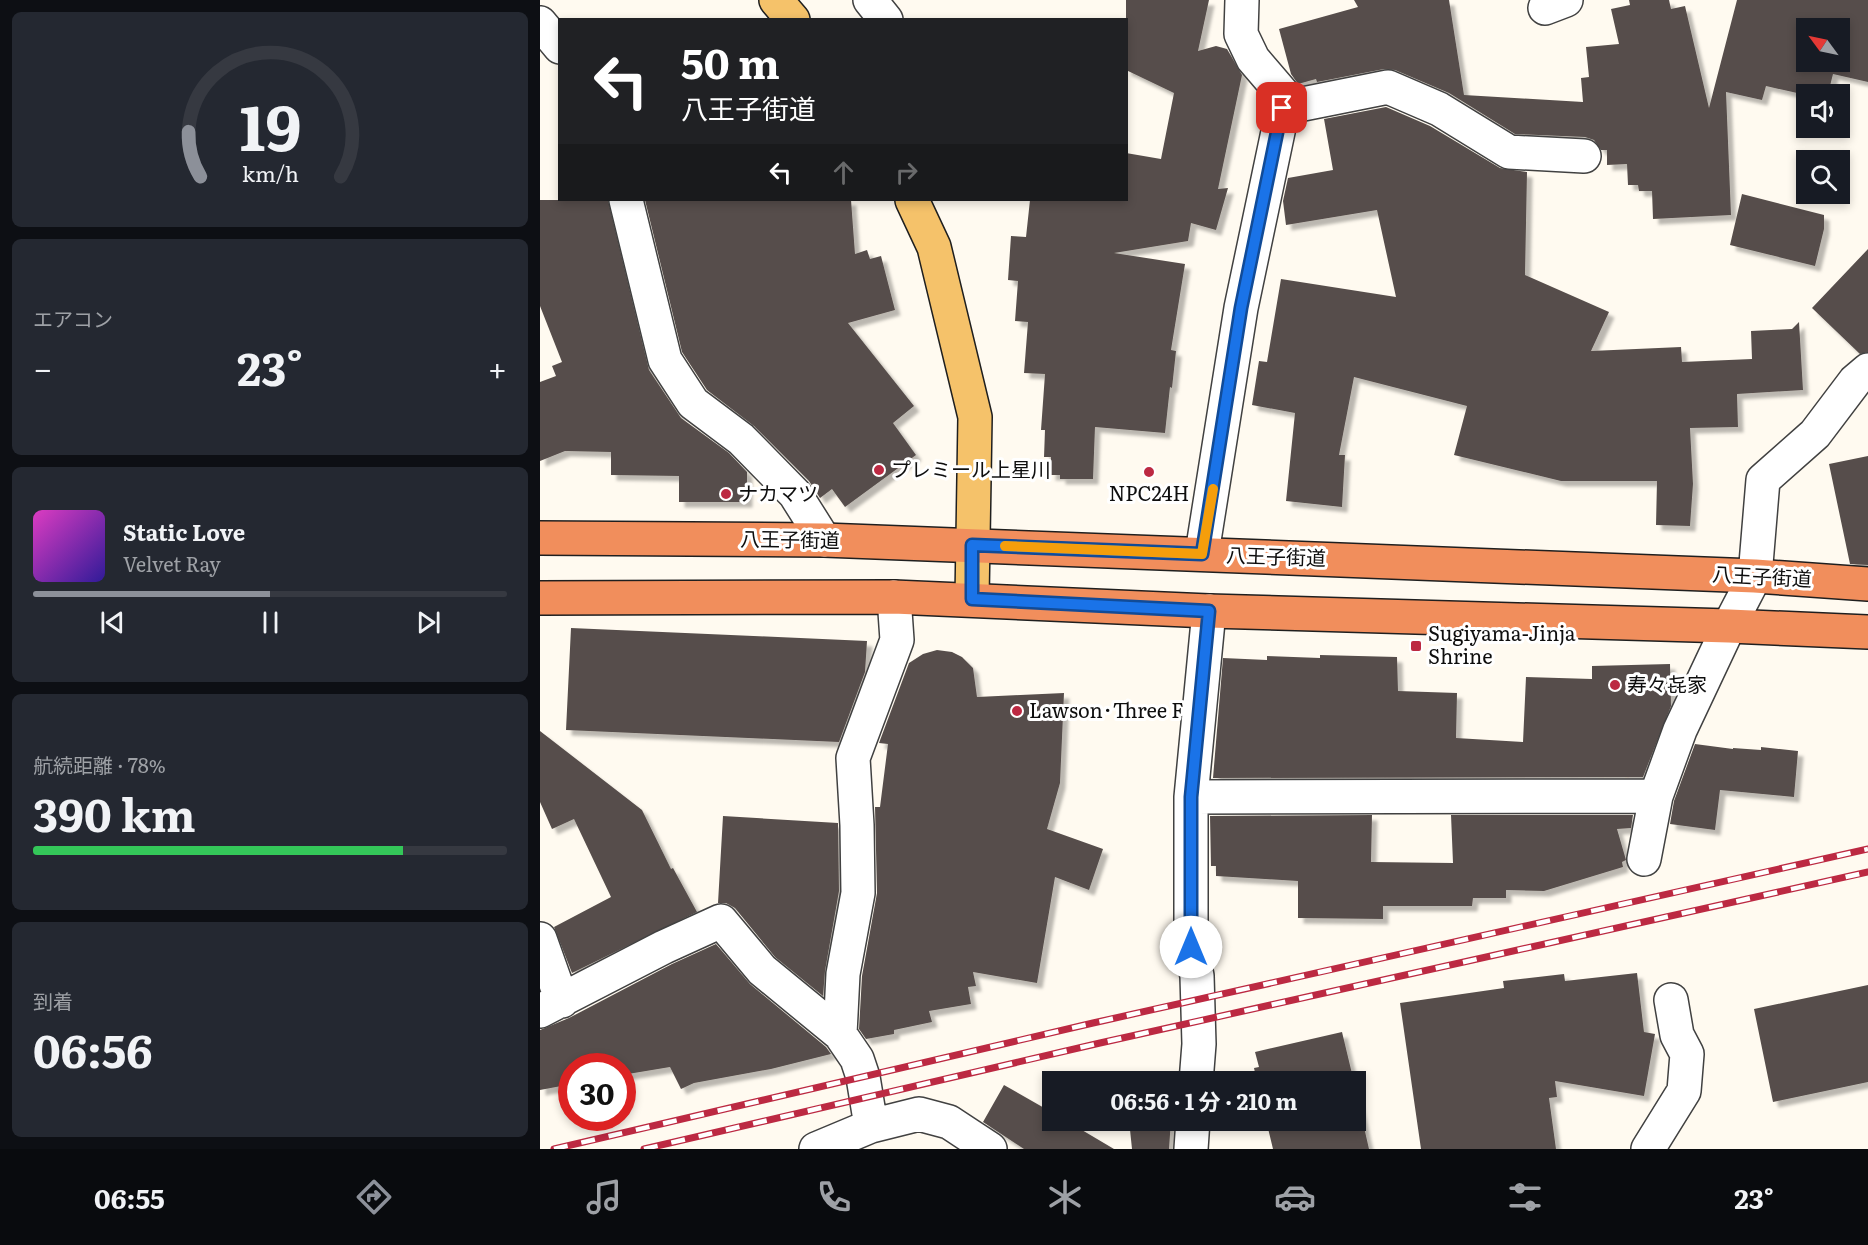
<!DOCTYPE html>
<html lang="ja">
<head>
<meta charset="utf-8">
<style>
  :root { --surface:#171b24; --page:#242831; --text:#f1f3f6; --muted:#9ea1a6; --line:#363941; --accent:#8c9099 }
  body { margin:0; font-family:Literata,"Noto Sans JP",serif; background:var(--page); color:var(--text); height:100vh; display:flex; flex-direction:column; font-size:22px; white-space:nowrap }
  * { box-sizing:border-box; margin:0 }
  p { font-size:20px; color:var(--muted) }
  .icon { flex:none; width:33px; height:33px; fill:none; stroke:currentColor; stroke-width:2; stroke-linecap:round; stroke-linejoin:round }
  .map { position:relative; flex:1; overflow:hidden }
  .panel { display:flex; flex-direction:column; gap:12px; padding:12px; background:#0d0f14; width:540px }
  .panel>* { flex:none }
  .guide { position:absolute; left:18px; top:18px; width:570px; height:183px; border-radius:0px; box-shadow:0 3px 9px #0003; background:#202124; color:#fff; overflow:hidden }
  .needle { width:39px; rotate:303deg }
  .tools { position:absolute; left:1256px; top:18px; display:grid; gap:12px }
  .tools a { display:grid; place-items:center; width:54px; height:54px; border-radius:0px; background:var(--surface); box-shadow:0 3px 9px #0003; font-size:30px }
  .speed { position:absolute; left:18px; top:1053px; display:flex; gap:12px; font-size:30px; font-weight:700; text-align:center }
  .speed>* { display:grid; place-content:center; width:78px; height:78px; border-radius:50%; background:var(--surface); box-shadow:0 3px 9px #0003; line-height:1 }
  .speed .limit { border:9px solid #d22; background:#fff; color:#111 }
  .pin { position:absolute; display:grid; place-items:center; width:51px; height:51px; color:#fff; margin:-26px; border-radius:12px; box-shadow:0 3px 9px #0006 }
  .me { position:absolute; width:66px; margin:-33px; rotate:0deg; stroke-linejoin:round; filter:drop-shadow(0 0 4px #0008) }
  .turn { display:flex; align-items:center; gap:21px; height:126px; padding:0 24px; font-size:27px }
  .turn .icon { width:78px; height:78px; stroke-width:2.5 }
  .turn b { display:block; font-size:42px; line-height:51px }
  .lanes { display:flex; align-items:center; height:57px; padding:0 24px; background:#0003; justify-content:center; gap:30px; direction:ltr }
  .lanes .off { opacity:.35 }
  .big { font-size:45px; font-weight:700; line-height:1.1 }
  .panel .widget { flex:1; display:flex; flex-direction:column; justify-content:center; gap:9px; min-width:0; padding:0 21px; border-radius:9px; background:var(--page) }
  .panel .dial { align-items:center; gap:0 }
  .dial svg { height:156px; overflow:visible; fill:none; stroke:var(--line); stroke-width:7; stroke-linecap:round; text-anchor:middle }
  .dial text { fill:var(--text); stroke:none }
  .song { display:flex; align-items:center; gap:18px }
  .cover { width:72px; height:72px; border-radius:9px; background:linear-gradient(135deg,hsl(310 70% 55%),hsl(250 70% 35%)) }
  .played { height:6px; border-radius:3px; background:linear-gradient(90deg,var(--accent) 50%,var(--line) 50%) }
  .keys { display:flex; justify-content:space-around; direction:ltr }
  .heat { display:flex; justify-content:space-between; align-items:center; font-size:33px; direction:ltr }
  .charge { height:9px; border-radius:4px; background:linear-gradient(90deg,#34c759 78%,var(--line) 0) }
  .trip { position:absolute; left:502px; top:1071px; width:324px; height:60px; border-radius:0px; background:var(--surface); box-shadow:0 3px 9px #0003; font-weight:700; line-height:60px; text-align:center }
  .tab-bar { display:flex; height:96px; justify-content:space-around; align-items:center; background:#090b0e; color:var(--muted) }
  .tab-bar .icon { width:42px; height:42px }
  .tab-bar .on { color:var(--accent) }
  .tab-bar b { font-size:27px; color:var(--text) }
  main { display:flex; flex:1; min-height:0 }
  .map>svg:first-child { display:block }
  .building { fill:#574e4b; fill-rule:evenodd; filter:url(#shadow) }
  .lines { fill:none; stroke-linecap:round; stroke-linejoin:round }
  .minor-casing { stroke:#414141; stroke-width:36 }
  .major-casing { stroke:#1f1f1f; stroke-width:36 }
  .highway-casing { stroke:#1f1f1f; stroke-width:36 }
  .minor { stroke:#fff; stroke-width:33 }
  .major { stroke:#f5c26a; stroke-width:33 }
  .highway { stroke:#f18e5c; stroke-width:33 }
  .rail-casing { stroke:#bc2942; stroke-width:7 }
  .rail { stroke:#fff; stroke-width:4.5; stroke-dasharray:14; stroke-linecap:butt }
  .route-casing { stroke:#114b97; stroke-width:15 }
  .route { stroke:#1a73e8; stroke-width:10 }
  .slow { stroke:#f59e0b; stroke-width:10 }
  .poi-dot { fill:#bc2942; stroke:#fff; stroke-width:2 }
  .labels { text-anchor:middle; stroke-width:6; stroke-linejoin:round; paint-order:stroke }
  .poi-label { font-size:20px; fill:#0e0e0e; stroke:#fff; text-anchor:start }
  .street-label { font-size:20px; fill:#0e0e0e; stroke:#fff }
</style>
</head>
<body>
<main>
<section class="panel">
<div class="widget dial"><svg viewBox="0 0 100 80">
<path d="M14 69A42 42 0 1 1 86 69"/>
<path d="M14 69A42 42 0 0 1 8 46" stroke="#8c9099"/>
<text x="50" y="56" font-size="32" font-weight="700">19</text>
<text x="50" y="72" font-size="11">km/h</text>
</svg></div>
<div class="widget"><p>エアコン</p>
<div class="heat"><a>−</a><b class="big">23°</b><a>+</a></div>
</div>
<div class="widget">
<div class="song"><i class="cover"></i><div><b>Static Love</b><p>Velvet Ray</p></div></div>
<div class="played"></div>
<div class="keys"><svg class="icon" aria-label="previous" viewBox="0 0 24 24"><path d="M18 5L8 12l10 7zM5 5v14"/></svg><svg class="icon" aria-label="pause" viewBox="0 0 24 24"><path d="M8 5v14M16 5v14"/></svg><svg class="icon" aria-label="next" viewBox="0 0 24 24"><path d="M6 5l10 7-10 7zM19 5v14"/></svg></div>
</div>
<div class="widget"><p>航続距離 · 78%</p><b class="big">390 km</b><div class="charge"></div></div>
<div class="widget"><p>到着</p><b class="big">06:56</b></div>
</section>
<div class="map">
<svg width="1328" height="1149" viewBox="0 0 1328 1149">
  <defs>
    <filter id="shadow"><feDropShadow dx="5.5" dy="5.5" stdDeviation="1.5" flood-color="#0004"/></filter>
  </defs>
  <rect width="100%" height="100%" fill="#fffaf0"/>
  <path class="building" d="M586,0H669L658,51L676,46L687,49L702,75L678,189L688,188L676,230L651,223L648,241L574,253L645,264L631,350L636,351L632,388L630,387L625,433L555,427L553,479H520V475H510L511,457H504L505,430H501L505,374L484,373L488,322L475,321L478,281L468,280L471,236L486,237L490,200H586V153L621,159L634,93L586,70Z
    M814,0H909L924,95L1043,102L1041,78L1049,77L1046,47L1079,44L1071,9L1090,5L1089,0H1129L1131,9L1145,6L1169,108L1197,0H1328V82L1293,74L1288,94L1266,95L1226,86L1222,100L1186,92L1191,215L1113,219L1112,191H1099L1098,185H1088L1087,164L1067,165V150H1061L1054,140L1045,137L975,134L909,93L855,70L844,69L777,82L776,79L758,84L751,74L739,29L818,7ZM1266,28H1299V62H1266Z
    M846,107L890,126L960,168L987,172L985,275L1069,312L1051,351L1141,347L1142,362L1212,359L1211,331L1252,329L1259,322L1263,390L1197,394L1198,427L1150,428L1153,484L1150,526L1116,525L1117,481H1021L914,455L927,406L814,377L799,455H805L802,507L746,501L755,413L712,405L719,361L727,362L741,279L856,297L837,210L746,225L743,201L748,178L793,170L784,119Z
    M1202,194L1284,215V229L1275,266L1190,245Z
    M0,200H68L109,370L141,418L189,453L207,472V502H139V476L71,475V452L25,451L0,461V382L16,376L12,366L22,362L0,306Z
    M105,200H311L315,254L327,250L330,259L341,256L355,310L308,323L374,406L353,423L376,455L305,507L292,489L280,498L269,481L214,426L167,390L142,352Z
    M1328,249V352L1320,354L1272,308Z
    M1328,456V565L1310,564L1289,464Z
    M31,628L327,641L325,672L299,742L26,730Z
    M397,650L412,652L422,657L433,668L437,697L524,693L520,783L507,829L563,849L549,890L515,877L497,983L433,972L436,986L428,987L431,1004L389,1011L392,1022L354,1030V1034L326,1039L319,1029L322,976L337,893L335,807H340L348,744L339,743L369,663L383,654Z
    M780,655L857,657L858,691L917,693L916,738L983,742L986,677L1052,679V666L1130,664L1131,706L1103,777L673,778L683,658L727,660V656L780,658Z
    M0,731L102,810L131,869L133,868L157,912L32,973L14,927L71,897L34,819L12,829L0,802Z
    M1155,744L1193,749V748L1221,750V747L1258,751L1254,797L1180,790L1175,830L1130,824L1134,801Z
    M832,815L831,862L913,863L911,815H1093L1091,828L1077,829L1086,860L1082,862L1083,867L1004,891L966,890V898H933L932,906H843V919L758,918V881L676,876V866H671L670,816Z
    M183,816L298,823L299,891L285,971L283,996L235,957L195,908L186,903H178Z
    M176,944L210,984L286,1047L291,1054L231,1069L154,1083L141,1089L130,1067L82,1075V1066H32V1084L0,1090V1030L29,1018L132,964Z
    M1097,973L1104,1032L1115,1034L1104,1096L1015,1081L1017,1097L1009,1098L1016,1149H881L860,1003L964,988L963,981L1024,974L1025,981Z
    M1328,985V1082L1233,1102L1214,1009Z
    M802,1032L814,1082H717L714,1068L719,1067L715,1052Z
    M464,1085L513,1113V1120H525L574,1149H484L443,1122Z
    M816,1092L829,1149H733L726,1120H816Z
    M589,1120H631L629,1149H592Z"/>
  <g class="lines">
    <g class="minor-casing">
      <path id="minor" d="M330,0L346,20
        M1005,8L1026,0
        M0,23L20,47
        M743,108L848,87L899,109L969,152L1044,156
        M86,200L125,360L153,403L201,439L255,494L284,540
        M662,553L701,308L743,108V94L713,59L701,34L702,0
        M651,797L1116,796
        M1104,859L1116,796L1140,730L1189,626L1215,576L1223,480L1275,434L1315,381L1328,370
        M0,939L22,1001
        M0,1011L124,947L181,921L222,970L300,1034
        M656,1082L659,1044L657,976L651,947V797L669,611
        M331,1126L379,1114L409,1122L450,1149
        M276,1149L331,1126L323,1077L317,1059L300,1034L303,974L318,893L317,825L313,758L357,640L354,597
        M651,1149L653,1120
        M1108,1149L1144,1091L1147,1054L1137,1035L1131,1000"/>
    </g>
    <g class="major-casing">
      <path id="major" d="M236,0L253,20
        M372,200L394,247L435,417L432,599"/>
    </g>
    <g class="highway-casing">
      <path id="highway" d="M0,538L284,540L1215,576L1328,584
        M0,598L354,597L669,611L1189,626L1328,632"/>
    </g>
    <use href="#minor" class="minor"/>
    <use href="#major" class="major"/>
    <use href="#highway" class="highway"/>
    <g class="rail-casing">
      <path id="rail" d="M14,1149L553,1023L1328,849
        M104,1149L560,1043L1328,872"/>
    </g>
    <use href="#rail" class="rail"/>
  </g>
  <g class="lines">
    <g class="route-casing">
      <path id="route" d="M651,947V797L669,611L432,599V545L662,554L701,308L742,108"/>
    </g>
    <use href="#route" class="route"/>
    <path class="slow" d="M465,546L662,554L673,489"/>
  </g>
  <g class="poi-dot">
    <circle cx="339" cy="470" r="6"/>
    <circle cx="609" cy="472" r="6"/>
    <circle cx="186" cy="494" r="6"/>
    <rect x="870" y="640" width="12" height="12" rx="3"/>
    <circle cx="1075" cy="685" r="6"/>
    <circle cx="477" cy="711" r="6"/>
  </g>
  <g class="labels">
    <g class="poi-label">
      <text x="351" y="477">プレミール上星川</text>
      <text x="198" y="501">ナカマツ</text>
      <text x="609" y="501" text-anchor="middle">NPC24H</text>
      <text x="888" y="641">Sugiyama-Jinja<tspan x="888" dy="23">Shrine</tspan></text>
      <text x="1087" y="692">寿々㐂家</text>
      <text x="489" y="718">Lawson･Three F</text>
    </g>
    <g class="street-label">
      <text transform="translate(250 540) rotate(1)" y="7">八王子街道</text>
      <text transform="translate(736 557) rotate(2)" y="7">八王子街道</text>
      <text transform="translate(1222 577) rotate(3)" y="7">八王子街道</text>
    </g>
  </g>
</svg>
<div class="tools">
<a><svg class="needle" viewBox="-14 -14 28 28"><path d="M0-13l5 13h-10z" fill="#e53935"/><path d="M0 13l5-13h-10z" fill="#9ea1a6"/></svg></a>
<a><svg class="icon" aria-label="sound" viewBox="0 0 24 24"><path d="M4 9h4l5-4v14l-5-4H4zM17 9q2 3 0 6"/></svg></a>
<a><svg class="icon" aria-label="search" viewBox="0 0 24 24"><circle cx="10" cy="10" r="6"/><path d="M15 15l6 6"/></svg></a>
</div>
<div class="speed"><div class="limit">30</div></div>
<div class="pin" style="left:742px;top:108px;background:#d93025"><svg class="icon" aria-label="arrive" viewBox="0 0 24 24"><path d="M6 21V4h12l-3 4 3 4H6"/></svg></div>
<svg class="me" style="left:651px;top:947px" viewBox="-20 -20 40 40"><circle r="19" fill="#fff"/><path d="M0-13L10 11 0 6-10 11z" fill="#1a73e8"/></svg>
<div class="trip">06:56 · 1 分 · 210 m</div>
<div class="guide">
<div class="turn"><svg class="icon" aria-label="left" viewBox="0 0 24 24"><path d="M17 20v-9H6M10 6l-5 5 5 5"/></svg><div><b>50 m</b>八王子街道</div></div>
<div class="lanes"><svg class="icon" aria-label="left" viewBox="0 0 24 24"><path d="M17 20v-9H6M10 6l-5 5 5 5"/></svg><svg class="icon off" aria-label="ahead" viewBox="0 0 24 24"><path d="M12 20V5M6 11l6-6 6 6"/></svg><svg class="icon off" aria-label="right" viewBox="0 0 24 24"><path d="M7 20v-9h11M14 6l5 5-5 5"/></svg></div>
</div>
</div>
</main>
<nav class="tab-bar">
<b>06:55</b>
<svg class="icon on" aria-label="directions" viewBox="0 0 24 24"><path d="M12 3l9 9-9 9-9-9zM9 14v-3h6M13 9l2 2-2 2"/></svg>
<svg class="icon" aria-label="music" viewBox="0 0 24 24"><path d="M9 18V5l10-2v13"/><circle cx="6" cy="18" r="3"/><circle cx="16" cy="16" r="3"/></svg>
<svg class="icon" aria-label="phone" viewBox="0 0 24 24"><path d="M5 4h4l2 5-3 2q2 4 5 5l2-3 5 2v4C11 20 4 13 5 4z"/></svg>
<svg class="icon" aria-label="climate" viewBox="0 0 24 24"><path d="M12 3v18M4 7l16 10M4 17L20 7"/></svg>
<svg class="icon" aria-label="car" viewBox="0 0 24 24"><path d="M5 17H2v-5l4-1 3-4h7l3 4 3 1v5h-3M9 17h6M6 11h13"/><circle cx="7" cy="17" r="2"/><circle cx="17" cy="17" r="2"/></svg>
<svg class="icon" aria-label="filters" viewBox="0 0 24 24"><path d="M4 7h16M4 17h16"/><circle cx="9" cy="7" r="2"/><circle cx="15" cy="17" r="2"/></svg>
<b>23°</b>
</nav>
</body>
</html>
